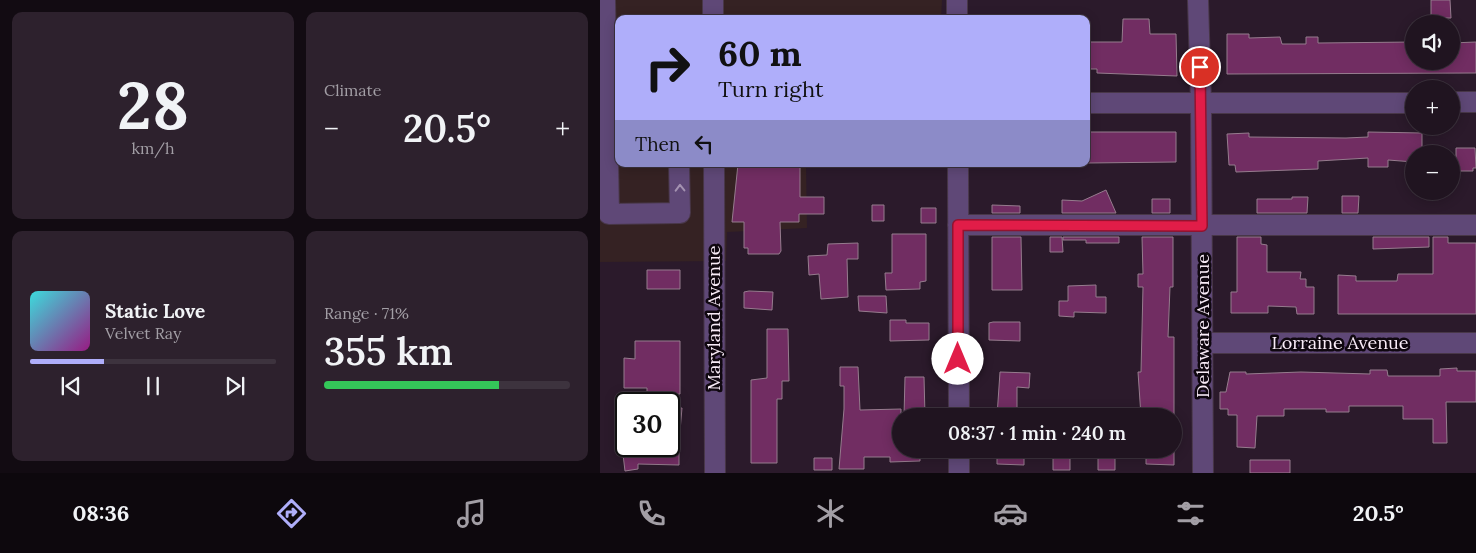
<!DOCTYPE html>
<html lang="en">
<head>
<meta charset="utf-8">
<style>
  :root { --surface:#201420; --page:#2d212d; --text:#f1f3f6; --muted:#a29ea5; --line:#3d333e; --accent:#afaefa }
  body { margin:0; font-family:Lora,serif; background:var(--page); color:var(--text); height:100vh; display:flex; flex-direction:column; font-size:19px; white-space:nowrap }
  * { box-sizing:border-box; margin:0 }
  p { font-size:16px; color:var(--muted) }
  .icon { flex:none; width:28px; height:28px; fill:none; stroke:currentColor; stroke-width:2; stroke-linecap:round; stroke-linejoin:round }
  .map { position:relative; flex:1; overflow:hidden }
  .sheet { display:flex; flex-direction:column; gap:12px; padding:12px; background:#120b12; width:600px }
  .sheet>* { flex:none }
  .top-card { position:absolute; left:15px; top:15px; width:475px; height:152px; border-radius:10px; box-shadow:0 2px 12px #0003,0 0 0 1px var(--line); background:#afaefa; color:#111; overflow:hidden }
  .fabs { position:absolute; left:805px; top:15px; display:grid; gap:10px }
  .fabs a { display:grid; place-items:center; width:55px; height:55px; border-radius:50%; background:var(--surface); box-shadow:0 2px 12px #0003,0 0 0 1px var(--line); font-size:25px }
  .speed { position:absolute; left:15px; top:392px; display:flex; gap:10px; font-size:25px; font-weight:700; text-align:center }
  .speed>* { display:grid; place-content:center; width:65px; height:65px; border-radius:50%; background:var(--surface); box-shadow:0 2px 12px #0003,0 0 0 1px var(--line); line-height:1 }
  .speed .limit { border:2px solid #111; border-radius:8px; background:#fff; color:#111 }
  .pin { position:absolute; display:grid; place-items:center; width:42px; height:42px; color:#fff; margin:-21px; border:2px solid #fff; border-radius:50%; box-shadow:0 1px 5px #0007 }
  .me { position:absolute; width:55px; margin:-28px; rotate:0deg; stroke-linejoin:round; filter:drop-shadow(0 0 4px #0008) }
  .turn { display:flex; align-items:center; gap:18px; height:105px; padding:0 20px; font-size:22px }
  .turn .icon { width:65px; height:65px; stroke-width:2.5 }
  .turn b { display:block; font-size:35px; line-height:42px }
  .then { display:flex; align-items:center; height:48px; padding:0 20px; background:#0003; gap:10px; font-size:19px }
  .big { font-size:38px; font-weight:600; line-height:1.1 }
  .sheet .tile { flex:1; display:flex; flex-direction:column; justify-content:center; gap:8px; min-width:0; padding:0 18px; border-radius:10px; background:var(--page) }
  .sheet .dial { align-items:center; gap:0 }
  .dial b { font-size:65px; line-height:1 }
  .song { display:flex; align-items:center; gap:15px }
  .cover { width:60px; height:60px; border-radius:8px; background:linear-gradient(135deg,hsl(180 70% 55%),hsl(310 70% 35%)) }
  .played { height:5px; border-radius:2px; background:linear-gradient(90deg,var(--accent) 30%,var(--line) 30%) }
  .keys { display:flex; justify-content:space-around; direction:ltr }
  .heat { display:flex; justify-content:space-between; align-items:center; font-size:28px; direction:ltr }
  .charge { height:8px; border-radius:4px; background:linear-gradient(90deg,#34c759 71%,var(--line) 0) }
  .sheet .tiles { flex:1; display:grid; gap:12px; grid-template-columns:repeat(2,1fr) }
  .trip { position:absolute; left:292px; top:408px; width:290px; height:50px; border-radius:25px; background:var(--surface); box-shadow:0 2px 12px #0003,0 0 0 1px var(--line); font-weight:600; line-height:50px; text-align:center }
  .dock { display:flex; height:80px; justify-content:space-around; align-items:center; background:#0d080d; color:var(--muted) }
  .dock .icon { width:35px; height:35px }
  .dock .selected { color:var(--accent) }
  .dock b { font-size:22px; color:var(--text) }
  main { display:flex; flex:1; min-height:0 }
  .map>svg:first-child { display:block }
  .commercial { fill:#352223 }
  .building { fill:#712d62; stroke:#967c8e }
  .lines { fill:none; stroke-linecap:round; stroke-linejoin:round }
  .minor-casing { stroke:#483748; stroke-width:22 }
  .minor { stroke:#5f4877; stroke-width:20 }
  .oneway { stroke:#a492b1 }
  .route-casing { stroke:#92132f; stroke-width:12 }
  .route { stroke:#e11d48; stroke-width:9 }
  .labels { text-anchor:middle; stroke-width:5; stroke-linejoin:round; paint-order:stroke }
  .street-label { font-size:18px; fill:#f9ecf8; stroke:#0f070f }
</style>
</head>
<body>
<main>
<section class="sheet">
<div class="tiles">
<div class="tile dial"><b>28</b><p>km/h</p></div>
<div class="tile"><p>Climate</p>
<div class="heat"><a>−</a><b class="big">20.5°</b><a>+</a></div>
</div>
<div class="tile">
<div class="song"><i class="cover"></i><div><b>Static Love</b><p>Velvet Ray</p></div></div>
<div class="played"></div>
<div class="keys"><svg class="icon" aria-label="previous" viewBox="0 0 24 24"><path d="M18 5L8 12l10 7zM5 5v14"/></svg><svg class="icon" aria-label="pause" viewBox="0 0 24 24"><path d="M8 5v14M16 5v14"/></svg><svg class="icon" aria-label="next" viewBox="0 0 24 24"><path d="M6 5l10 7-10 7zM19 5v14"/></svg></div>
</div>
<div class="tile"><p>Range · 71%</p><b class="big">355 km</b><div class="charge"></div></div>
</div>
</section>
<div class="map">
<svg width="876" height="473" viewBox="0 0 876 473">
  <rect width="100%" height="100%" fill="#2b1a2b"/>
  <path class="commercial" d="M0,0H342L341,19H19V164H206L207,228L127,232L126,261L0,262Z"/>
  <path class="building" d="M831,0H850L851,18H831Z
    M523,19H549L550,34H576L577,76L497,73V69H489L488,42H522Z
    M627,34H649V38L680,37L682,44H706V37H718V43L814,42V61H851V43L876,42V73L627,74Z
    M489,132H576V162L488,163Z
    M768,132L822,133V154H814V162L788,160V167H768V158L718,161V169L636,172L635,165H629L627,134L649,133V137L746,138L768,137Z
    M856,148H875L876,168H873V171H856Z
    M138,164H200V197H224V214H199V222H180L181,251L179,254H148V248H144V222H132Z
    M506,190L516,213H462V200L482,201Z
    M742,196H759L758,213H742Z
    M692,197H708L707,213H657V199H692Z
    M552,199H570V213H552Z
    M272,205H284V221H272Z
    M392,205L420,206V213H392Z
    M321,208H336V223H321Z
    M292,234H326V281L320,282V289L286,290L285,273H292Z
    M392,237H421L422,290H392Z
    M450,237H462L463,252H450Z
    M463,237H519V243H486V240H463Z
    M542,237H573V287H570L568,337H574V416H541L538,372H541L543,287H538V274H543Z
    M637,237H661V244L667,245V272H701L700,279H706V287H714V314H697L696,307L668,306V313H631V292H637Z
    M773,237H829V247L773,249Z
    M833,237H848V243H876V314H738V275L756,276V281H797L798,274H833Z
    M258,243V259H247L248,297L221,299L219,274L209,275L208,256L227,255L228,244Z
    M47,270H80V289H47Z
    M496,285V297H506V313L474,312V317L459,316V301H468V286Z
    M149,291L173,292L172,310L144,308V292Z
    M258,296H286L287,313L259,311Z
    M290,320H306V323H329V340L290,341Z
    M393,322H420V341L389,340V323Z
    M167,329H188L189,381H182V399H177V463H151V380L167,378Z
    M35,341H80V394L47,395V388H24V358L35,359Z
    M240,367H258L260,410L301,409V449H320V461L290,462V457H264V469H239L244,409V386H240Z
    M857,368V371H876V402H846L847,443H833V419H803V406H749V412H726V409H684V416H657L655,448L637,447V415H628V409H620V392H626L630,372H646V374L701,372L770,374V370H787L788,376H840V369Z
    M400,372L430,373L429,388L417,387V416H397Z
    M305,377H324L325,416H304Z
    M69,408H82L80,431H69Z
    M22,446H79V465L38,464V469L25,471Z
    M397,449H424V465L397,464Z
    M453,449H470V470H453Z
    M546,449H574V465L546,464Z
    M498,452H515V470H498Z
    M214,458H232V470H214Z
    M650,460H690V473H650Z"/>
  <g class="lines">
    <g class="minor-casing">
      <path id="minor" d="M5,0L9,214L80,213L79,164
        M113,0V19
        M357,0V19
        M598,0L601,103L603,473
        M851,102H876
        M486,103H814
        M114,164L115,473
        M358,164L359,416
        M358,225H876
        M603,343H876
        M359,449V473"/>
    </g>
    <use href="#minor" class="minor"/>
  </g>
  <defs><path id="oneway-chevron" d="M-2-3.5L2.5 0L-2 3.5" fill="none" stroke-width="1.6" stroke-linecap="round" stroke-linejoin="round" transform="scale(1.25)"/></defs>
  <use class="oneway" href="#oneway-chevron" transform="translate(80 188) rotate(-91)"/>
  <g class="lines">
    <g class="route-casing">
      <path id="route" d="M358,359V225L602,226L600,67"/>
    </g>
    <use href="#route" class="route"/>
  </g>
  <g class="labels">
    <g class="street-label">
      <text transform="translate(114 318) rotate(-90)" y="6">Maryland Avenue</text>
      <text transform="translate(603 326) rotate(-90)" y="6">Delaware Avenue</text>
      <text x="740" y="349">Lorraine Avenue</text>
    </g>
  </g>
</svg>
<div class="fabs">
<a><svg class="icon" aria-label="sound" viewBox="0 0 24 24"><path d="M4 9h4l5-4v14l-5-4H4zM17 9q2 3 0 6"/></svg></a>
<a>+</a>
<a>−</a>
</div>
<div class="speed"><div class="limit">30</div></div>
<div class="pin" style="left:600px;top:67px;background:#d93025"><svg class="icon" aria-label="arrive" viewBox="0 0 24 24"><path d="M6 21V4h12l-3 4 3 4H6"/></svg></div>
<svg class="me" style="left:358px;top:359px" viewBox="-20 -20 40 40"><circle r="19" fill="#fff"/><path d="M0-13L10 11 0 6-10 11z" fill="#e11d48"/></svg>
<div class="trip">08:37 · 1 min · 240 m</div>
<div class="top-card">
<div class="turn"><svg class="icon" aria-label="right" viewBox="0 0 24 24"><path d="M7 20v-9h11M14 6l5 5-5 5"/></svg><div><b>60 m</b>Turn right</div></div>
<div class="then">Then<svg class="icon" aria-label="left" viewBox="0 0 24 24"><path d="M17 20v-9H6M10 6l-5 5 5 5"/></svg></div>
</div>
</div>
</main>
<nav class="dock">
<b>08:36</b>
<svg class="icon selected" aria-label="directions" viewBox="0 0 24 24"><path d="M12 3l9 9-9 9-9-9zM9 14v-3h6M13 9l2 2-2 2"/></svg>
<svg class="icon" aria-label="music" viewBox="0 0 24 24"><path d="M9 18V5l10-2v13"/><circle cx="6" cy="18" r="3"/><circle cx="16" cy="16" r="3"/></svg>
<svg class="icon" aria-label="phone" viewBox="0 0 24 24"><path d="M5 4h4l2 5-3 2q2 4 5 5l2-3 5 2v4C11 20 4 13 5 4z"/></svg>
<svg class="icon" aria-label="climate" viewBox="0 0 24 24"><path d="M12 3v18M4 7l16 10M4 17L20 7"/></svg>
<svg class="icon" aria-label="car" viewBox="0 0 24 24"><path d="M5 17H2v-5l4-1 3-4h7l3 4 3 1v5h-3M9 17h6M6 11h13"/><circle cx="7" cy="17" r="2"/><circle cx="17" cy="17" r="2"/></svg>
<svg class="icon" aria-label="filters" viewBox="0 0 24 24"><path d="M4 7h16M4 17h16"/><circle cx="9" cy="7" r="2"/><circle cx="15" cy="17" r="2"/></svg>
<b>20.5°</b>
</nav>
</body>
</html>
